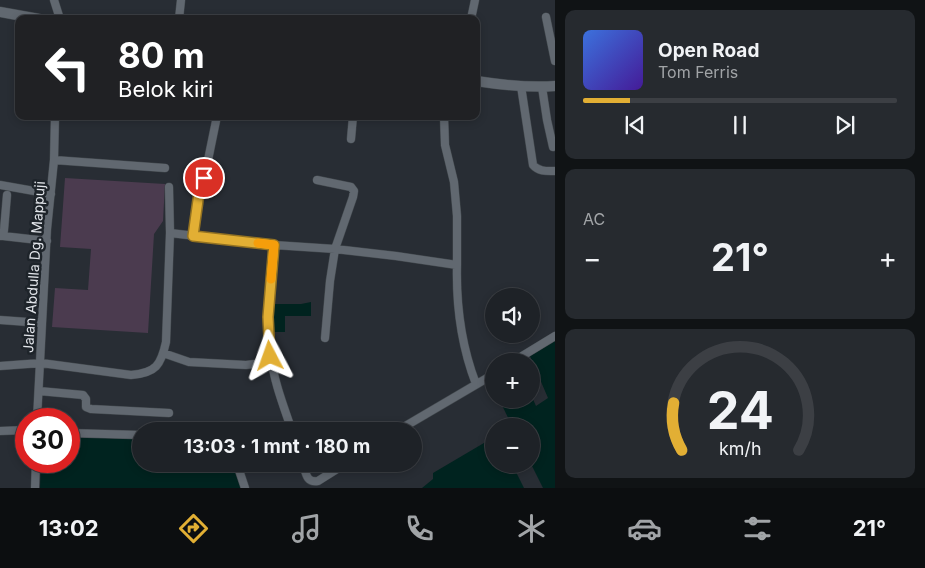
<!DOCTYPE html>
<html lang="id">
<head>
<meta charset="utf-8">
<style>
  :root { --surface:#1e2227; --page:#262a2f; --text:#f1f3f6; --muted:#a1a4a7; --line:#3c3f44; --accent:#e2af34 }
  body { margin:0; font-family:Inter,sans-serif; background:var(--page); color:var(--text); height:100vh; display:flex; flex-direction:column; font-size:19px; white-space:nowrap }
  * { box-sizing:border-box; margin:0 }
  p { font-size:16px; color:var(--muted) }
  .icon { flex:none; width:28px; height:28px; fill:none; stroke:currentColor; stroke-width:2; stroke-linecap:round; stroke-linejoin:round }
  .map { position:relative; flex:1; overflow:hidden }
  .sheet { display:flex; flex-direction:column; gap:10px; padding:10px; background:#101315; width:370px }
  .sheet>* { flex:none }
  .guide { position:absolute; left:15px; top:15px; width:465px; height:105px; border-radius:10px; box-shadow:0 2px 8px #0003,0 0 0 1px var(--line); background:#202124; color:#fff; overflow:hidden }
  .fabs { position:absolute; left:485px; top:288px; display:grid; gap:10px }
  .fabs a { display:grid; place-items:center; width:55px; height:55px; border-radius:50%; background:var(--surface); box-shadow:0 2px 8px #0003,0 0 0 1px var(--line); font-size:25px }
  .speed { position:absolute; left:15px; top:408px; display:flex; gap:10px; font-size:25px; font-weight:700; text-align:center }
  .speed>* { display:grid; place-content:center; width:65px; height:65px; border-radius:50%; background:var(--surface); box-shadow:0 2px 8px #0003,0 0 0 1px var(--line); line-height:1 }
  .speed .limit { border:8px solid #d22; background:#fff; color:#111 }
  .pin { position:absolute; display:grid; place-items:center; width:42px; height:42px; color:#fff; margin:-21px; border:2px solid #fff; border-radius:50%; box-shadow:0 1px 5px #0007 }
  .me { position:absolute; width:55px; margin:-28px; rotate:356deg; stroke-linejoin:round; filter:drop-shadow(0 0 4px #0008) }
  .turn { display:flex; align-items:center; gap:18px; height:105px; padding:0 20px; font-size:22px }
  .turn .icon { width:65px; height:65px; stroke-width:2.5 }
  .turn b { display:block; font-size:35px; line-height:42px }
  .big { font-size:38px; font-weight:700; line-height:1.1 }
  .sheet .tile { flex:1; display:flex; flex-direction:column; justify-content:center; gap:8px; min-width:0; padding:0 18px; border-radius:10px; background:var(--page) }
  .sheet .dial { align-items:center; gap:0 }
  .dial svg { height:130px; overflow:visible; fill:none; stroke:var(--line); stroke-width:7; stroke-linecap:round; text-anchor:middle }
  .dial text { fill:var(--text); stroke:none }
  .song { display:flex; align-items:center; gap:15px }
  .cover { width:60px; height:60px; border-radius:8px; background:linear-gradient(135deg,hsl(220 70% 55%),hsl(260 70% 35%)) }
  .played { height:5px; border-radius:2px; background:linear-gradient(90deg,var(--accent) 15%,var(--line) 15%) }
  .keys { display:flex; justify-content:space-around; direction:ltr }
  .heat { display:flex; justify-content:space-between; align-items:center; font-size:28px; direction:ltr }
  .trip { position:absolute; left:132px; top:422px; width:290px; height:50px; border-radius:25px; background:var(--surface); box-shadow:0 2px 8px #0003,0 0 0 1px var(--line); font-weight:700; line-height:50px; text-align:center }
  .tabs { display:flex; height:80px; justify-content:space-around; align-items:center; background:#0c0e10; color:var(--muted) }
  .tabs .icon { width:35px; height:35px }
  .tabs .selected { color:var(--accent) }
  .tabs b { font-size:22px; color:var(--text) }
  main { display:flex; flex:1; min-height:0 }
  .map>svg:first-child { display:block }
  .green { fill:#4b3b4f }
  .water { fill:#00231f }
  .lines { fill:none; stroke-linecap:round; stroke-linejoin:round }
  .minor-casing { stroke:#42484d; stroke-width:9 }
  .tertiary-casing { stroke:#42484d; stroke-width:11 }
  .minor { stroke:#616870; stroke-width:8 }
  .tertiary { stroke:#616870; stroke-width:10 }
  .route-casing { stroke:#937222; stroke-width:12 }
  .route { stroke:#e2af34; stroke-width:9 }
  .slow { stroke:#f59e0b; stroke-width:9 }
  .labels { text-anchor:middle; stroke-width:5; stroke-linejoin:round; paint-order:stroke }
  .street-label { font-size:14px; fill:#e2e5ea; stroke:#1e242a }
</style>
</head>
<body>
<main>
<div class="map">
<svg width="555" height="488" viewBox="0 0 555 488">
  <rect width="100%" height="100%" fill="#282d34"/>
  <path class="green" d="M65,178L165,184L163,221L154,234L148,333L52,327L55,288L88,290L91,249L60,247Z"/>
  <path class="water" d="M311,302V316H285V332H274V322L270,321V304H301Z
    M555,341V488H543L531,464V426H512L499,399H531V395L536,406L548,398L530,356Z
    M69,436L141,438V464H232L241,488H40L41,461H69Z
    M493,439L494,464H512L524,488H422L433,479V473L489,440Z"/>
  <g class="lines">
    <g class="minor-casing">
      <path id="minor" d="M54,0L60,19
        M546,17L555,61
        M179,19L181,0
        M471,19L475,0
        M521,86L533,165C539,172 547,171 555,171
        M542,87L547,120L553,147
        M351,139L353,116
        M54,160L165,168
        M317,180L351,187L354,191L353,197L335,249L330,281L325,338
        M0,185L51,194
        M169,187L170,233
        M0,236H3L4,230L7,195
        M3,236L47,241
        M193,236L199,193L207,165L217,116
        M457,265C456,307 461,345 476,384
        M0,320L42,323
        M163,353L189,362L246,365L272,362
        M514,361L555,336
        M0,366L41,363L131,375C156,373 161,365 166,342L170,233L274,245
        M39,391L83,395L86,399V407L91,409L169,413
        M37,419L47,229L54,160L55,116
        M0,431L26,430
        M292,431C284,407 274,382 271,357C265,320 270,282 274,245L335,249L396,256L457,265V216L454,182L445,145L444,116
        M397,431L494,374
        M69,433L141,435
        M237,464L245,488
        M303,464C306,473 306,483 318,481L345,464
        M35,488L36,461"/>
    </g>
    <g class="tertiary-casing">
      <path id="tertiary" d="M0,12L39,19
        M476,81C502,85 529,88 555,86"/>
    </g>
    <use href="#minor" class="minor"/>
    <use href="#tertiary" class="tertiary"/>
  </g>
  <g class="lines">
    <g class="route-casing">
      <path id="route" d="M204,178L199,193L193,236L274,245L268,317L270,356"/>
    </g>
    <use href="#route" class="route"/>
    <path class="slow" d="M258,243L274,245L271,279"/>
  </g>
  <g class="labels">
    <g class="street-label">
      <text transform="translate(34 267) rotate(-86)" y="5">Jalan Abdulla Dg. Mappuji</text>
    </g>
  </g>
</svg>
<div class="fabs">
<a><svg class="icon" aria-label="sound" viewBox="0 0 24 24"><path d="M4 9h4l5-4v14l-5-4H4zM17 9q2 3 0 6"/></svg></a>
<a>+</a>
<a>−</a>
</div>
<div class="speed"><div class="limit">30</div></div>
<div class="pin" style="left:204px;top:178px;background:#d93025"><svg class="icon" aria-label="arrive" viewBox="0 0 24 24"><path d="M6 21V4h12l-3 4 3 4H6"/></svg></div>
<svg class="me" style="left:270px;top:356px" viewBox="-20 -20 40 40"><path d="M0-17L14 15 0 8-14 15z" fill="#e2af34" stroke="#fff" stroke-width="4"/></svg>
<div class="trip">13:03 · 1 mnt · 180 m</div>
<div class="guide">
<div class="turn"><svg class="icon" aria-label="left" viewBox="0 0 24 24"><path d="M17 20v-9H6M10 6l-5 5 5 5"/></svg><div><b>80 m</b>Belok kiri</div></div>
</div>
</div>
<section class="sheet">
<div class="tile">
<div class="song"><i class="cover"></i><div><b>Open Road</b><p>Tom Ferris</p></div></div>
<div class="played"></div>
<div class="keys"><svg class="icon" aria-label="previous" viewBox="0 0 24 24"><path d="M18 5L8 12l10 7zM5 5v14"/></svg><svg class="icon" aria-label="pause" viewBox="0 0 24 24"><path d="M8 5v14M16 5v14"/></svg><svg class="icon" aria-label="next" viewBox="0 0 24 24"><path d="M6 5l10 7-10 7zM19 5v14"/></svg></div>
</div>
<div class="tile"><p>AC</p>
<div class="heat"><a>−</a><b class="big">21°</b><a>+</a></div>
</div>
<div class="tile dial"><svg viewBox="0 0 100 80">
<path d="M14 69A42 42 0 1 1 86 69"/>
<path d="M14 69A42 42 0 0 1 9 40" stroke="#e2af34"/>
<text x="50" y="56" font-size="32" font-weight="700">24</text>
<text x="50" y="72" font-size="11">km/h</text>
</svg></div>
</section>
</main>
<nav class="tabs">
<b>13:02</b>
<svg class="icon selected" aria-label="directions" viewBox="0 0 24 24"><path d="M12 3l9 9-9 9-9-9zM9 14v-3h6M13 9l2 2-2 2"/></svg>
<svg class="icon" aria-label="music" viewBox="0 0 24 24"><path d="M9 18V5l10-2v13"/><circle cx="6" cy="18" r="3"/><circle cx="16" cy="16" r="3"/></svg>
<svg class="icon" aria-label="phone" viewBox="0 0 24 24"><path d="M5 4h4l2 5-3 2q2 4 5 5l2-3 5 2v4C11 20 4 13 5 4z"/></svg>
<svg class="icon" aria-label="climate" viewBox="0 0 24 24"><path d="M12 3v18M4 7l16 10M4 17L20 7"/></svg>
<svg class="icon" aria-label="car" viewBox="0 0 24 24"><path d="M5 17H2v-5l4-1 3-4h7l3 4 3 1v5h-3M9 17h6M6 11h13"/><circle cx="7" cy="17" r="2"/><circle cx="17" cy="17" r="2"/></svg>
<svg class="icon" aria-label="filters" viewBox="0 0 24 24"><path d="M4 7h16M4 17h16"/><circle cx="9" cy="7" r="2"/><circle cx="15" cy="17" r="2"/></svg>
<b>21°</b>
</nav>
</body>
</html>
